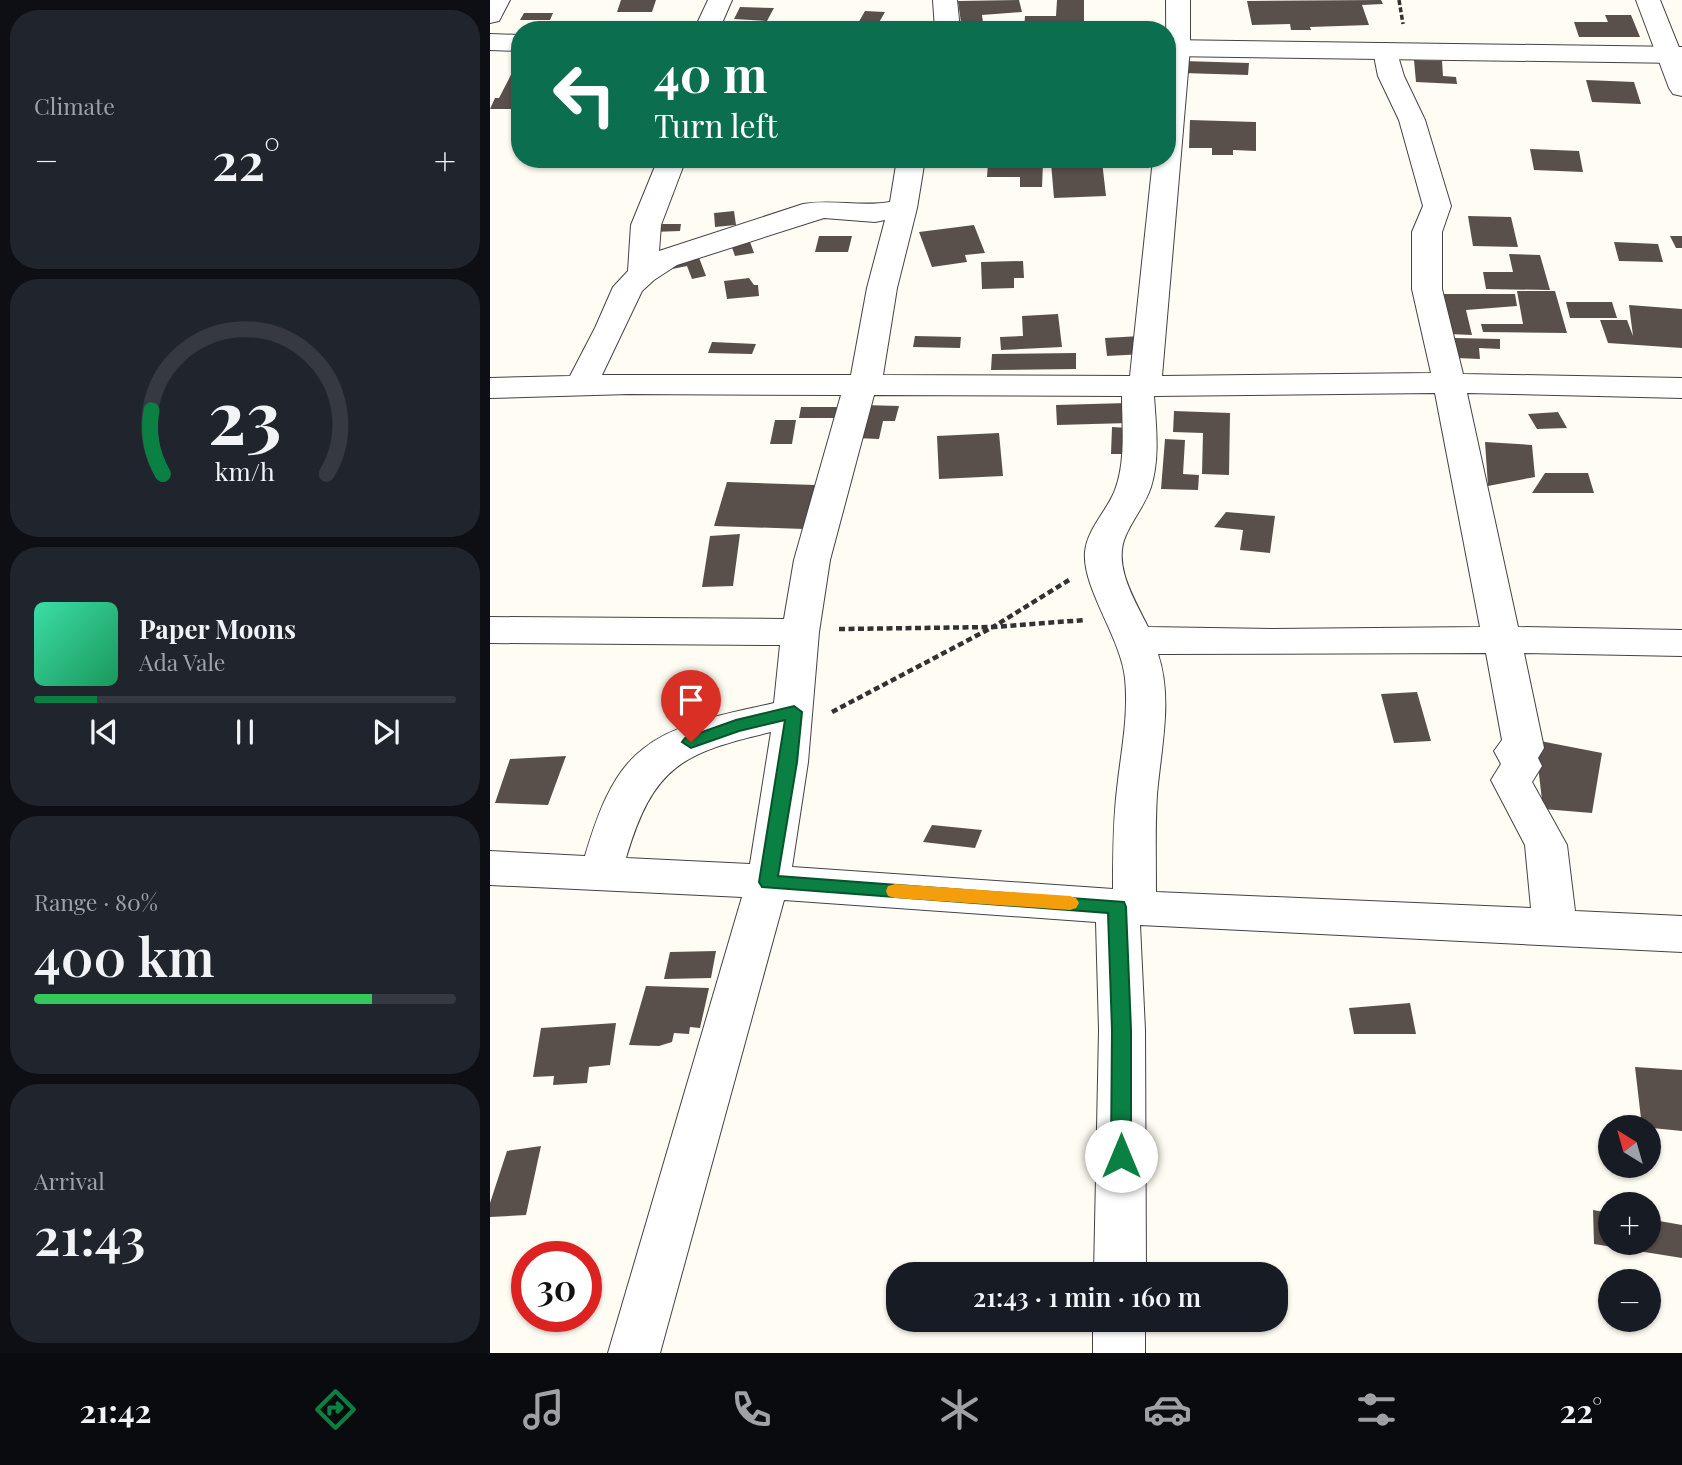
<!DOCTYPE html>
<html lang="en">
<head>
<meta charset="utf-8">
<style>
  :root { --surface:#171b24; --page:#20242c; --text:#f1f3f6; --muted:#9ea1a6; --line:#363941; --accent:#0b8043 }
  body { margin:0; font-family:"Playfair Display",serif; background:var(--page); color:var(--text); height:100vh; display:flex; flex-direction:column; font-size:26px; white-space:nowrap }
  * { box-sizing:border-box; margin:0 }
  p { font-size:23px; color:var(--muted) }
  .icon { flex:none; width:38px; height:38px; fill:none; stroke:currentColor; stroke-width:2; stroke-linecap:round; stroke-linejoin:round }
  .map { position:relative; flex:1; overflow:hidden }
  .details { display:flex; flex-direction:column; gap:10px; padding:10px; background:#0d0f14; width:490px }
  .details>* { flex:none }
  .hud { position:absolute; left:21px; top:21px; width:665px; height:147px; border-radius:28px; box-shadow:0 2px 5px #0004; background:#0b6e4f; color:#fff; overflow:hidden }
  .needle { width:46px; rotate:323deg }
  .buttons { position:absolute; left:1108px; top:1115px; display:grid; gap:14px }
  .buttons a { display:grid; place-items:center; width:63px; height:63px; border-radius:50%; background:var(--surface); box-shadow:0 2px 5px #0004; font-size:35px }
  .speed { position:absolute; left:21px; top:1241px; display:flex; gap:14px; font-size:35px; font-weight:700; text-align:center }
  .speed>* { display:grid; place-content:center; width:91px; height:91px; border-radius:50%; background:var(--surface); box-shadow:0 2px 5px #0004; line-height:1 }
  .speed .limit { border:10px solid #d22; background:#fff; color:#111 }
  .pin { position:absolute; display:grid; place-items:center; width:60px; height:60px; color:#fff; margin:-72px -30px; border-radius:50% 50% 50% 0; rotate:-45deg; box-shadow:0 0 7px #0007 }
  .pin .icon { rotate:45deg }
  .me { position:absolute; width:77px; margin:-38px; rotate:0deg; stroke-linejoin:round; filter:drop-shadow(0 0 5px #0008) }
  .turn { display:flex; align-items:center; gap:24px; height:147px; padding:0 28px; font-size:32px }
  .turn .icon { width:91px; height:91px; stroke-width:2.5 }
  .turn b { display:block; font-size:49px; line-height:60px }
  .big { font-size:52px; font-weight:600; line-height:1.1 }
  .details .widget { flex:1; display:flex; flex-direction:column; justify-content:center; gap:10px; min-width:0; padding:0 24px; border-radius:28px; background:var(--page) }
  .details .dial { align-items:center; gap:0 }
  .dial svg { height:182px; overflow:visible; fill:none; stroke:var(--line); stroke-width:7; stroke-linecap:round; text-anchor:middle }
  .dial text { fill:var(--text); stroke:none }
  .song { display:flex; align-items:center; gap:21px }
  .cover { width:84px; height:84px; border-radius:10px; background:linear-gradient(135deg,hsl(160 70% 55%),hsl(150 70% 35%)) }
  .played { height:7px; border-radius:4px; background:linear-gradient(90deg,var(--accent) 15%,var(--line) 15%) }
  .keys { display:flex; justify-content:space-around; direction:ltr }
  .heat { display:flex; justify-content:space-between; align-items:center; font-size:38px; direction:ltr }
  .charge { height:10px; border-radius:5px; background:linear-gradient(90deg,#34c759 80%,var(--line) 0) }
  .trip { position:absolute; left:396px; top:1262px; width:402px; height:70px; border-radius:28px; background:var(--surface); box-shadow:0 2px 5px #0004; font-weight:600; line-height:70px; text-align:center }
  .tab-bar { display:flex; height:112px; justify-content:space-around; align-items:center; background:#090b0e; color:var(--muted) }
  .tab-bar .icon { width:49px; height:49px }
  .tab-bar .active { color:var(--accent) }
  .tab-bar b { font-size:32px; color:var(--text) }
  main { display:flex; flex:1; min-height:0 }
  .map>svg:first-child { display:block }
  .building { fill:#5a504b }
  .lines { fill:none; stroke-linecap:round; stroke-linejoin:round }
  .minor-casing { stroke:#434343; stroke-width:2 }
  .tertiary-casing { stroke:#434343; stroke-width:2 }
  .path-far1 { stroke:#323232; stroke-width:3.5; stroke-dasharray:5 2.5; stroke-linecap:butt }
  .path { stroke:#323232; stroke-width:4.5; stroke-dasharray:6 3.5; stroke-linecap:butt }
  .minor { fill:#fff; fill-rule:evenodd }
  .tertiary { fill:#fff; fill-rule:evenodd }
  .route { fill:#0b8043; stroke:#07532c; stroke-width:2 }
  .slow { fill:#f59e0b }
</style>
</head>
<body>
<main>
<section class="details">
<div class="widget"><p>Climate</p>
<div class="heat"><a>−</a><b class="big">22°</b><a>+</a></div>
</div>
<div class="widget dial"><svg viewBox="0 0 100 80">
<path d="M14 69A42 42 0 1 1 86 69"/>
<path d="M14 69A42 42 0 0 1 9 41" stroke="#0b8043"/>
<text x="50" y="56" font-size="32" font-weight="700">23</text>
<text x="50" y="72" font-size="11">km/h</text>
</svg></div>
<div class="widget">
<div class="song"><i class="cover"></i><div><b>Paper Moons</b><p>Ada Vale</p></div></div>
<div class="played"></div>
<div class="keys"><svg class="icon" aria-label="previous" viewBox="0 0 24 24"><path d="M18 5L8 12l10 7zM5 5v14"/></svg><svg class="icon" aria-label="pause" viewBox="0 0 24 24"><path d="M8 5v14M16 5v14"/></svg><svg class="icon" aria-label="next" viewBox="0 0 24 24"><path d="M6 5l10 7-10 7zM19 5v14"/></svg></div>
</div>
<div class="widget"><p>Range · 80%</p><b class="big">400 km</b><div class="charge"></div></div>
<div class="widget"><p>Arrival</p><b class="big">21:43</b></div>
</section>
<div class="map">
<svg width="1192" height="1353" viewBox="0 0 1192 1353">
  <rect width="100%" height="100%" fill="#fffcf3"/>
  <path class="building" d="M131,0H166L162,12H127Z
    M529,0L532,12L492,15L494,30H472L468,1Z
    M567,0H594V30H534L535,16H566Z
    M891,0L893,4L872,5L879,25L820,27L821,30H801L800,24L762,25L757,1Z
    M250,7L284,8L277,21L244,19Z
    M375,11L395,12L387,26L367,25Z
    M34,13H63L60,20H30Z
    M1115,15H1141L1150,37H1089L1084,22H1118Z
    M924,60L952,61L953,76L966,77L967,84L926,82Z
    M693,61L759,63L758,75L692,73Z
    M26,65H30V109H0L5,98H9Z
    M1096,80L1144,82L1151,104L1102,102Z
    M700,120L766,122V151L743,150V155H722V148H699Z
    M1040,149L1089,151L1093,172L1044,170Z
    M612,161L616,196L564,198L561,163Z
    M498,163H553L552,187H530V177H497Z
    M244,211L246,225L225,227L224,213Z
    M978,216L1021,217L1028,247L983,246Z
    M170,224H191L190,231L163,232Z
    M484,225L495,253L475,255L477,262L442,267L429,232Z
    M329,236H362L358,252H325Z
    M1180,236H1192V248H1186Z
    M259,239L264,253L245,256L240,242Z
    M1124,242L1168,244L1173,262L1129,261Z
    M1019,254L1050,255L1060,290L996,289L993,272H1023Z
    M208,255L216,276L202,279L197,266L182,269L179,261Z
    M533,261L534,278H524V288L492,289L491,262Z
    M259,278L264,285H268L269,296L237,299L234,281Z
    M1027,291H1065L1077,333L993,332L991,324H1033Z
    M950,294H1025L1027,306L976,310L982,335L959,334Z
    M1076,302H1122L1127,318H1080Z
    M1139,305L1192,309V348L1118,343L1110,320H1137L1143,336Z
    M568,314L572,347L511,350L510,337L533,336L532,316Z
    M425,336L471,337L470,348L423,347Z
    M651,336L654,354L617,356L615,338Z
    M964,338L1010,339V349L989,348L990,359L967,358Z
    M222,342L266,344L262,354L218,353Z
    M586,353V369L501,370L502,354Z
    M637,403L639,423L567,425L566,405Z
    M373,405L409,406L405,421H393L389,439L365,438Z
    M311,407H357L355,418H309Z
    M684,411L740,413L739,475L712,474L713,433L683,432Z
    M1068,412L1077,428L1047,429L1038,414Z
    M285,420H306L302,444H280Z
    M622,427L638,428L637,454H621Z
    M509,433L513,476L449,479L447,436Z
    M675,439L695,440L693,474L709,475L708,490L671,489Z
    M995,442L1042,445L1045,477L998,486Z
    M1055,473H1098L1104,493H1042Z
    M237,482L325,485L314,529L224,526Z
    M736,512L785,516L780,553L750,550L753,530L724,527Z
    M250,534L243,586L212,587L220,536Z
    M927,692L941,741L904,743L891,694Z
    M1045,740L1112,753L1102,813L1053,809Z
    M76,756L58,805L5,803L20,759Z
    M442,825L492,830L485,848L433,842Z
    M226,951L221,978L174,979L180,952Z
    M156,986L219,988L210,1028L200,1027L199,1034L184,1033L182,1042L169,1046L139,1045Z
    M920,1003L926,1034H864L859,1008Z
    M126,1023L120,1065L99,1067L97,1083L63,1085L64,1076L43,1077L51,1028Z
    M1145,1067L1192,1070V1131L1152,1127Z
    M51,1146L36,1215L0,1217V1203L17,1151Z
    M1103,1210L1120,1213V1242H1158V1219L1192,1225V1258L1104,1244Z"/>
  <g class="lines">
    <g class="minor-casing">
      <path id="minor" d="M0,0H20L9,21L0,23Z
        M218,0H242L229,30H204Z
        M443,0H467L470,30H445Z
        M676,0H700V48L672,376L941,373L922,289V232L933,206L909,120L888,76L883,51L887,46L896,43L905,46L914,76L935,120L961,206L952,232V289L973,374L1192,378V398L977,393L1028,627L1192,630V656L1034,653L1054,748L1048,758L1052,766L1042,782L1077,845L1085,911L1192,916V952L650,925L655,1030L656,1274H604L609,1030L606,922L294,900L170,1353H118L252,897L0,885V851L95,856C106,819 121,773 153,749C188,721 242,713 284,703L290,645L0,643V617L294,619L304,560L351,395L139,394L0,398V378L80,376L105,328L123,287L138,271L141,225L168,159H196L171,225L169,251L313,204C342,199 371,207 400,202L407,159H435L427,208L407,288L393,375L640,376L663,159H677ZM334,218L385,222L395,220L377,288L361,375H112L152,291L164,280L187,265ZM945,393L990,627L782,629L658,627C645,600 622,565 636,535C643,519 655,505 661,487C670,458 666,426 664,396ZM384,395L632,396C632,427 636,461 625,490C617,511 597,529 595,552C592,588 631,638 635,678C639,715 631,752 627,789C623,822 623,856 623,889L302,867L318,762L329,632L340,560ZM996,653L1012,740L1004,751L1011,764L1001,780L1035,845L1041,908L666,892C666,859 665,826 667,794C671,748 683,699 668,654ZM281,732L260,864L136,858C163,766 192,753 281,732Z
        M1146,0H1170L1192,55V96L1183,94L1179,88Z
        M603,1320H655V1353H603Z"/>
    </g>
    <g class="tertiary-casing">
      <path id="tertiary" d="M0,34L30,35V51L0,50Z
        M677,40L1192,47V63L677,56Z"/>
    </g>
    <path class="path-far1" d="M909,0L913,24"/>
    <path class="path" d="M349,629L503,627L579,580
      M342,712L503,627L595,620"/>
    <use href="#minor" class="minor"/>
    <use href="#tertiary" class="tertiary"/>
  </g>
  <path class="route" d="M304,706L312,712L307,762L288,876L634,902L636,907L641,1030V1156L638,1162L631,1164L624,1162L621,1156L622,1030L618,913L272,887L269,882L295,720L249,731L201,748L192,742L195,738L246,720Z"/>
  <path class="slow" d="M405,884L580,896L586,898L589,903L586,908L580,910L405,898L398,896L396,891L398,886Z"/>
</svg>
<div class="buttons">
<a><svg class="needle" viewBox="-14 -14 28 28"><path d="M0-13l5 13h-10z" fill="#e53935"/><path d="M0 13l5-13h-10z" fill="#9ea1a6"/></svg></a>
<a>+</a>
<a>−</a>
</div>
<div class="speed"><div class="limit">30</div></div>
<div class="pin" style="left:201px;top:742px;background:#d93025"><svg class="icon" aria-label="arrive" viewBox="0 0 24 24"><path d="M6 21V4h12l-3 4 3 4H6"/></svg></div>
<svg class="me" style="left:631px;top:1156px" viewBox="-20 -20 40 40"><circle r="19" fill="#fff"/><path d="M0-13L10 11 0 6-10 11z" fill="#0b8043"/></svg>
<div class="trip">21:43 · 1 min · 160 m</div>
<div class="hud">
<div class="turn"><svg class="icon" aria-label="left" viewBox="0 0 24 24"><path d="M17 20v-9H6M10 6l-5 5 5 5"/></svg><div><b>40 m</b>Turn left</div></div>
</div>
</div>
</main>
<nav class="tab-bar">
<b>21:42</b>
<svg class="icon active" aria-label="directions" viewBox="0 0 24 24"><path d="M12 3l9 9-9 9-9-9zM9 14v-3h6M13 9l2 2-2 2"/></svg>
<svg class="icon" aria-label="music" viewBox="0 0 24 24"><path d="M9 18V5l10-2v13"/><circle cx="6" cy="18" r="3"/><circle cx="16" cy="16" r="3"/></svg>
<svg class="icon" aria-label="phone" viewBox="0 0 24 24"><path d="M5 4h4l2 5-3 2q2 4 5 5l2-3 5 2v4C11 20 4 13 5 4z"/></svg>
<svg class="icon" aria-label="climate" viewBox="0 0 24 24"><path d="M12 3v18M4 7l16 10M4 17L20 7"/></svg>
<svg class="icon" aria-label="car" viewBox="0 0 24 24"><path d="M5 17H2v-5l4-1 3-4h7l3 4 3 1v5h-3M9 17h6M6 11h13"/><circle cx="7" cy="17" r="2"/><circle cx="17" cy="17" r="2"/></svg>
<svg class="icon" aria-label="filters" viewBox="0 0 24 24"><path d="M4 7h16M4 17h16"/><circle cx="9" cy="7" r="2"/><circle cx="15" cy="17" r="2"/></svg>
<b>22°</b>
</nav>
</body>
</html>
